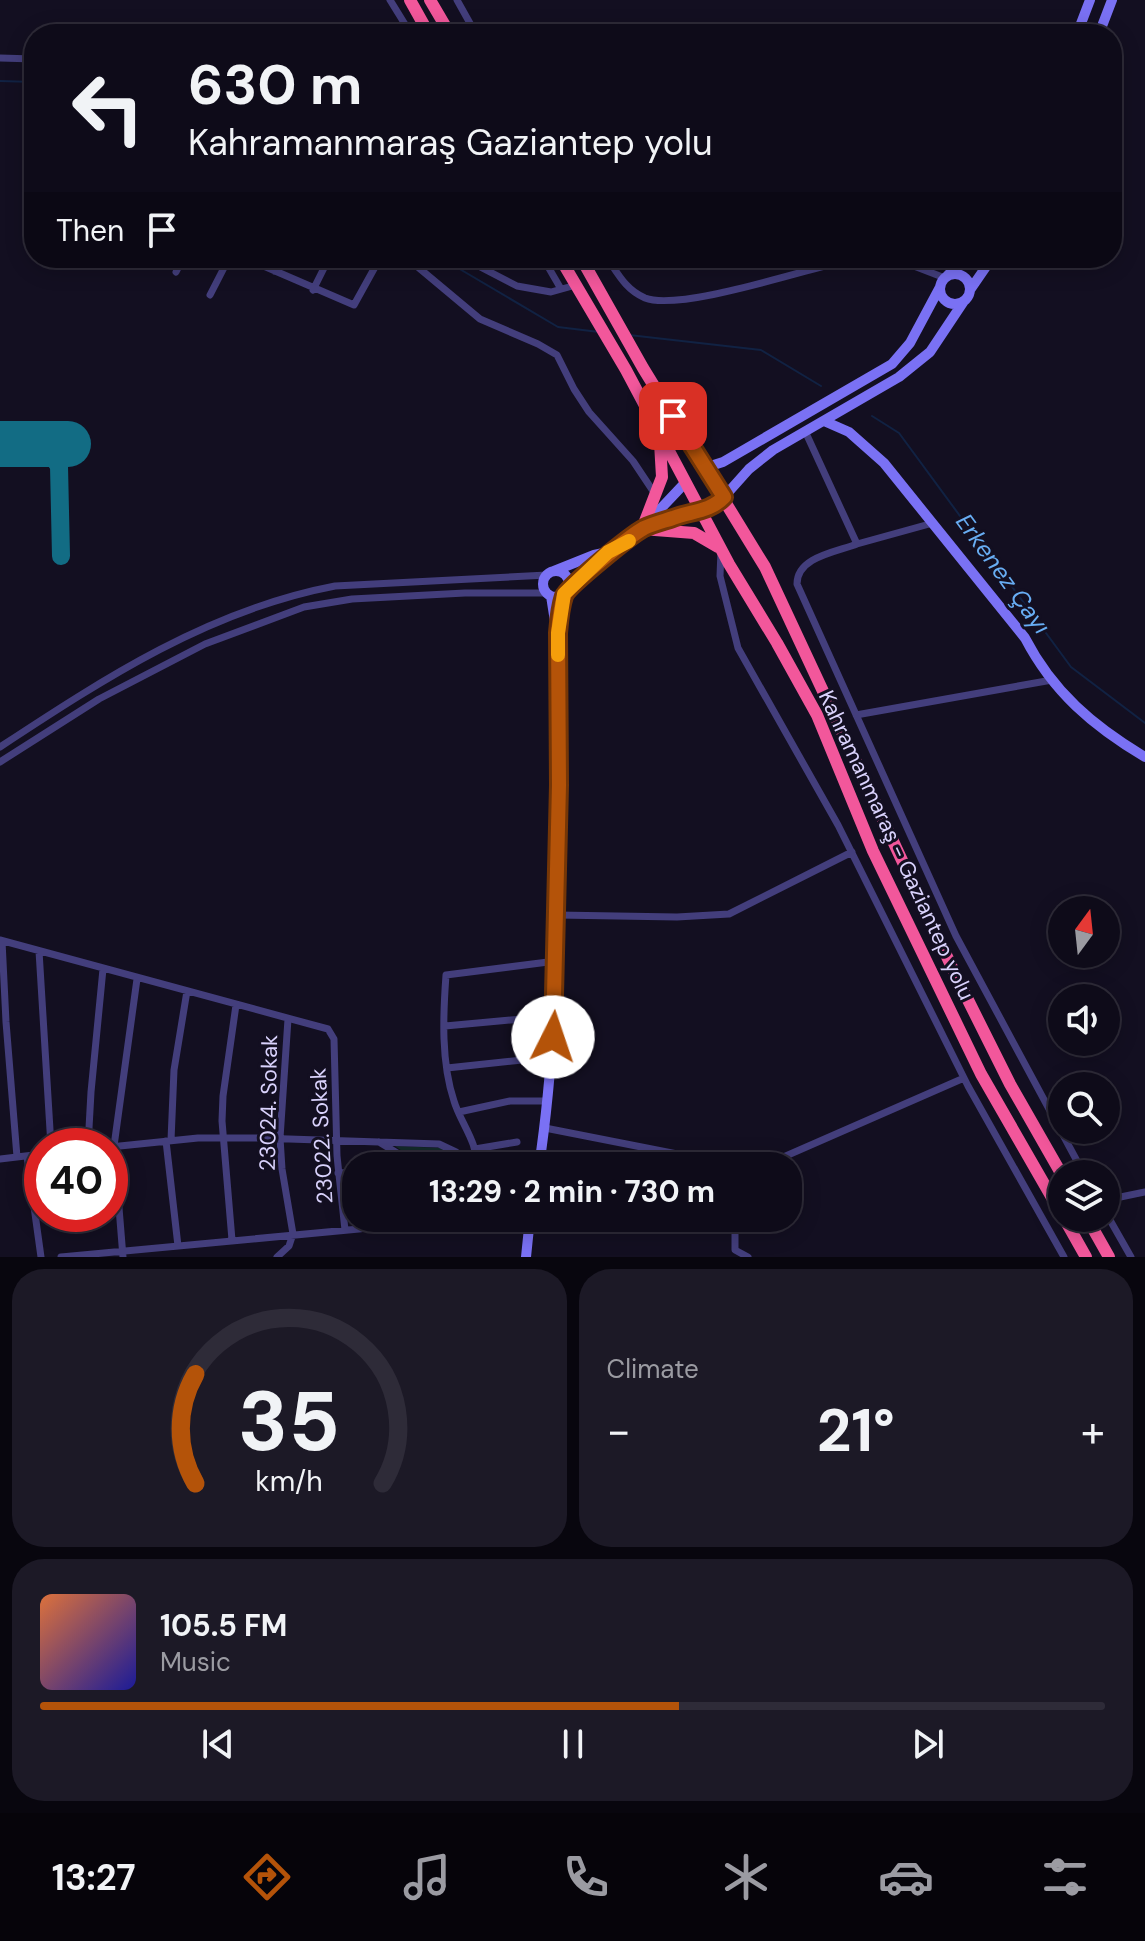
<!DOCTYPE html>
<html lang="en">
<head>
<meta charset="utf-8">
<style>
  :root { --surface:#0e0b19; --page:#1c1926; --text:#f1f3f6; --muted:#9b9ba2; --line:#2e2b38; --accent:#b45309 }
  body { margin:0; font-family:"DM Sans",sans-serif; background:var(--page); color:var(--text); height:100vh; display:flex; flex-direction:column; font-size:30px; white-space:nowrap }
  * { box-sizing:border-box; margin:0 }
  p { font-size:26px; color:var(--muted) }
  .icon { flex:none; width:44px; height:44px; fill:none; stroke:currentColor; stroke-width:2; stroke-linecap:round; stroke-linejoin:round }
  .map { position:relative; height:1257px; overflow:hidden }
  .details { display:flex; flex-direction:column; gap:12px; padding:12px; background:#08060e; flex:1 }
  .details>* { flex:none }
  .guide { position:absolute; left:24px; top:24px; width:1098px; height:244px; border-radius:32px; box-shadow:0 4px 20px #0003,0 0 0 2px var(--line); background:#0e0b19; color:var(--text); overflow:hidden }
  .needle { width:52px; rotate:15deg }
  .controls { position:absolute; left:1048px; top:896px; display:grid; gap:16px }
  .controls a { display:grid; place-items:center; width:72px; height:72px; border-radius:50%; background:var(--surface); box-shadow:0 4px 20px #0003,0 0 0 2px var(--line); font-size:40px }
  .speed { position:absolute; left:24px; top:1128px; display:flex; gap:16px; font-size:40px; font-weight:700; text-align:center }
  .speed>* { display:grid; place-content:center; width:104px; height:104px; border-radius:50%; background:var(--surface); box-shadow:0 4px 20px #0003,0 0 0 2px var(--line); line-height:1 }
  .speed .limit { border:12px solid #d22; background:#fff; color:#111 }
  .pin { position:absolute; display:grid; place-items:center; width:68px; height:68px; color:#fff; margin:-34px; border-radius:16px; box-shadow:0 4px 12px #0006 }
  .me { position:absolute; width:88px; margin:-44px; rotate:4deg; stroke-linejoin:round; filter:drop-shadow(0 0 6px #0008) }
  .turn { display:flex; align-items:center; gap:28px; height:168px; padding:0 32px; font-size:36px }
  .turn .icon { width:104px; height:104px; stroke-width:2.5 }
  .turn b { display:block; font-size:56px; line-height:68px }
  .then { display:flex; align-items:center; height:76px; padding:0 32px; background:#0003; gap:16px; font-size:30px }
  .big { font-size:60px; font-weight:700; line-height:1.1 }
  .details .card { flex:1; display:flex; flex-direction:column; justify-content:center; gap:12px; min-width:0; padding:0 28px; border-radius:32px; background:var(--page) }
  .details .dial { align-items:center; gap:0 }
  .dial svg { height:208px; overflow:visible; fill:none; stroke:var(--line); stroke-width:7; stroke-linecap:round; text-anchor:middle }
  .dial text { fill:var(--text); stroke:none }
  .song { display:flex; align-items:center; gap:24px }
  .cover { width:96px; height:96px; border-radius:12px; background:linear-gradient(135deg,hsl(20 70% 55%),hsl(240 70% 35%)) }
  .played { height:8px; border-radius:4px; background:linear-gradient(90deg,var(--accent) 60%,var(--line) 60%) }
  .keys { display:flex; justify-content:space-around; direction:ltr }
  .heat { display:flex; justify-content:space-between; align-items:center; font-size:44px; direction:ltr }
  .details .tiles { flex:1; display:grid; gap:12px; grid-template-columns:1fr 1fr }
  .card:last-child { grid-column:span 2 }
  .trip { position:absolute; left:342px; top:1152px; width:460px; height:80px; border-radius:32px; background:var(--surface); box-shadow:0 4px 20px #0003,0 0 0 2px var(--line); font-weight:700; line-height:80px; text-align:center }
  .dock { display:flex; height:128px; justify-content:space-around; align-items:center; background:#06040a; color:var(--muted) }
  .dock .icon { width:56px; height:56px }
  .dock .on { color:var(--accent) }
  .dock b { font-size:36px; color:var(--text) }
  .map>svg:first-child { display:block }
  .green { fill:#132a2a }
  .lines { fill:none; stroke-linecap:round; stroke-linejoin:round }
  .stream { stroke:#112243; stroke-width:2 }
  .taxiway { stroke:#126c84; stroke-width:18 }
  .runway { stroke:#126c84; stroke-width:46 }
  .street { stroke:#433e7c; stroke-width:7 }
  .secondary { stroke:#7a71f4; stroke-width:10 }
  .highway { stroke:#f2579b; stroke-width:12 }
  .route-casing { stroke:#753606; stroke-width:20 }
  .route { stroke:#b45309; stroke-width:14 }
  .slow { stroke:#f59e0b; stroke-width:14 }
  .labels { text-anchor:middle; stroke-width:6; stroke-linejoin:round; paint-order:stroke }
  .street-label { font-size:22px; fill:#d9d2fc; stroke:#130f21 }
  .water-label { font-size:24px; font-style:italic; fill:#68adf3; stroke:#130f21 }
</style>
</head>
<body>
<div class="map">
<svg width="1145" height="1257" viewBox="0 0 1145 1257">
  <rect width="100%" height="100%" fill="#130f21"/>
  <path class="green" d="M395,1146L443,1148L457,1160C425,1162 422,1165 395,1146Z"/>
  <g class="lines">
    <path class="stream" d="M0,81L34,82
      M441,258L558,327L599,332
      M629,335L761,350L821,386
      M872,416L899,433L1071,667L1145,723"/>
    <path class="taxiway" d="M44,444L59,466L61,556"/>
    <path class="runway" d="M0,444H68"/>
    <path class="street" d="M390,0L411,34
      M457,0L476,34
      M0,58L34,59
      M245,258L354,305L380,258
      M407,258L480,319L538,344L557,355L574,389L589,412L633,461L655,494
      M463,258L517,286L551,292L576,285
      M543,258L561,289
      M607,258C618,274 626,290 645,298C681,312 812,267 857,258
      M893,258L945,278
      M274,271L281,258
      M176,272L183,258
      M313,290L329,258
      M210,295L229,258
      M805,431L857,544C836,552 797,557 797,584L956,936L1084,1174
      M857,544L933,523
      M721,551L720,576L738,648L838,825L968,1086L1064,1257
      M856,715L1052,680
      M0,747C105,678 209,610 335,586L547,575
      M0,762L99,699L205,644L304,607L352,599L465,593H547
      M557,915L677,917L729,914L852,852
      M0,940L328,1029L334,1039L337,1156L345,1230
      M2,941L6,1022L17,1157
      M39,951L51,1146
      M445,1026L555,1016
      M447,1068L551,1057
      M459,1112L510,1101H546
      M545,1128L733,1165L772,1162L964,1078
      M171,1140L174,1070L187,991
      M166,1141L178,1246
      M379,1142L417,1165L464,1166
      M88,1146L91,1092L103,969
      M110,1147L198,1138H259L439,1144L456,1152L472,1166
      M475,1149L517,1142
      M27,1156L41,1257
      M0,1159L42,1154
      M476,1166C479,1144 460,1122 454,1101C441,1062 443,1016 446,975L556,961
      M524,1166L539,1163
      M338,1173L356,1172
      M1106,1200L1145,1192
      M1106,1213L1131,1257
      M735,1218V1250L748,1257
      M232,1240L222,1121L223,1096L236,1005
      M61,1257L359,1229L386,1225L404,1218
      M123,1257L114,1146L137,979
      M277,1257L289,1246L293,1234L282,1169L280,1138L288,1019"/>
    <path class="secondary" d="M1077,34L1090,0
      M1099,34L1112,0
      M940 289a15 15 0 1 1 30 0a15 15 0 1 1-30 0Z
      M947,276L965,258
      M970,290L992,258
      M824,421L849,432L884,463L1025,638C1053,692 1093,726 1145,757
      M704,468L723,462L892,364L910,343L940,287
      M724,497L749,469L773,450L899,377L930,352L964,301
      M644,528L699,511
      M554,571L594,555L608,552
      M543 584a13 13 0 1 1 26 0a13 13 0 1 1-26 0Z
      M567,592L608,552L632,539L684,484
      M551,596L556,628
      M539,1166C558,1040 558,910 559,782C559,720 553,655 564,594
      M526,1257L530,1218"/>
    <path class="highway" d="M410,0L429,34
      M430,0L450,34
      M560,258L626,370L729,564L777,643L817,715L873,851L981,1074L1062,1215
      M581,258L643,368L765,567L956,976L1010,1084L1062,1175
      M660,443L662,477L642,529L694,533L718,547
      M699,511L712,507L724,497
      M1064,1218L1086,1257
      M1087,1218L1109,1257"/>
  </g>
  <g class="lines">
    <g class="route-casing">
      <path id="route" d="M553,1037L559,785L558,633C559,621 560,608 564,596C568,586 631,535 644,528C652,524 664,521 673,518C691,511 710,512 724,497L673,416"/>
    </g>
    <use href="#route" class="route"/>
    <path class="slow" d="M558,655V633L564,594L608,552L629,541"/>
  </g>
  <g class="labels">
    <g class="street-label">
      <text transform="translate(897 845) rotate(65)" y="8">Kahramanmaraş - Gaziantep yolu</text>
      <text transform="translate(268 1103) rotate(-89)" y="8">23024. Sokak</text>
      <text transform="translate(321 1136) rotate(-93)" y="8">23022. Sokak</text>
    </g>
    <g class="water-label">
      <text transform="translate(1003 574) rotate(54)" y="8">Erkenez Çayı</text>
    </g>
  </g>
</svg>
<div class="controls">
<a><svg class="needle" viewBox="-14 -14 28 28"><path d="M0-13l5 13h-10z" fill="#e53935"/><path d="M0 13l5-13h-10z" fill="#9b9ba2"/></svg></a>
<a><svg class="icon" aria-label="sound" viewBox="0 0 24 24"><path d="M4 9h4l5-4v14l-5-4H4zM17 9q2 3 0 6"/></svg></a>
<a><svg class="icon" aria-label="search" viewBox="0 0 24 24"><circle cx="10" cy="10" r="6"/><path d="M15 15l6 6"/></svg></a>
<a><svg class="icon" aria-label="layers" viewBox="0 0 24 24"><path d="M12 4l9 5-9 5-9-5zM3 14l9 5 9-5"/></svg></a>
</div>
<div class="speed"><div class="limit">40</div></div>
<div class="pin" style="left:673px;top:416px;background:#d93025"><svg class="icon" aria-label="arrive" viewBox="0 0 24 24"><path d="M6 21V4h12l-3 4 3 4H6"/></svg></div>
<svg class="me" style="left:553px;top:1037px" viewBox="-20 -20 40 40"><circle r="19" fill="#fff"/><path d="M0-13L10 11 0 6-10 11z" fill="#b45309"/></svg>
<div class="trip">13:29 · 2 min · 730 m</div>
<div class="guide">
<div class="turn"><svg class="icon" aria-label="left" viewBox="0 0 24 24"><path d="M17 20v-9H6M10 6l-5 5 5 5"/></svg><div><b>630 m</b>Kahramanmaraş Gaziantep yolu</div></div>
<div class="then">Then<svg class="icon" aria-label="arrive" viewBox="0 0 24 24"><path d="M6 21V4h12l-3 4 3 4H6"/></svg></div>
</div>
</div>
<section class="details">
<div class="tiles">
<div class="card dial"><svg viewBox="0 0 100 80">
<path d="M14 69A42 42 0 1 1 86 69"/>
<path d="M14 69A42 42 0 0 1 14 27" stroke="#b45309"/>
<text x="50" y="56" font-size="32" font-weight="700">35</text>
<text x="50" y="72" font-size="11">km/h</text>
</svg></div>
<div class="card"><p>Climate</p>
<div class="heat"><a>−</a><b class="big">21°</b><a>+</a></div>
</div>
<div class="card">
<div class="song"><i class="cover"></i><div><b>105.5 FM</b><p>Music</p></div></div>
<div class="played"></div>
<div class="keys"><svg class="icon" aria-label="previous" viewBox="0 0 24 24"><path d="M18 5L8 12l10 7zM5 5v14"/></svg><svg class="icon" aria-label="pause" viewBox="0 0 24 24"><path d="M8 5v14M16 5v14"/></svg><svg class="icon" aria-label="next" viewBox="0 0 24 24"><path d="M6 5l10 7-10 7zM19 5v14"/></svg></div>
</div>
</div>
</section>
<nav class="dock">
<b>13:27</b>
<svg class="icon on" aria-label="directions" viewBox="0 0 24 24"><path d="M12 3l9 9-9 9-9-9zM9 14v-3h6M13 9l2 2-2 2"/></svg>
<svg class="icon" aria-label="music" viewBox="0 0 24 24"><path d="M9 18V5l10-2v13"/><circle cx="6" cy="18" r="3"/><circle cx="16" cy="16" r="3"/></svg>
<svg class="icon" aria-label="phone" viewBox="0 0 24 24"><path d="M5 4h4l2 5-3 2q2 4 5 5l2-3 5 2v4C11 20 4 13 5 4z"/></svg>
<svg class="icon" aria-label="climate" viewBox="0 0 24 24"><path d="M12 3v18M4 7l16 10M4 17L20 7"/></svg>
<svg class="icon" aria-label="car" viewBox="0 0 24 24"><path d="M5 17H2v-5l4-1 3-4h7l3 4 3 1v5h-3M9 17h6M6 11h13"/><circle cx="7" cy="17" r="2"/><circle cx="17" cy="17" r="2"/></svg>
<svg class="icon" aria-label="filters" viewBox="0 0 24 24"><path d="M4 7h16M4 17h16"/><circle cx="9" cy="7" r="2"/><circle cx="15" cy="17" r="2"/></svg>
</nav>
</body>
</html>
